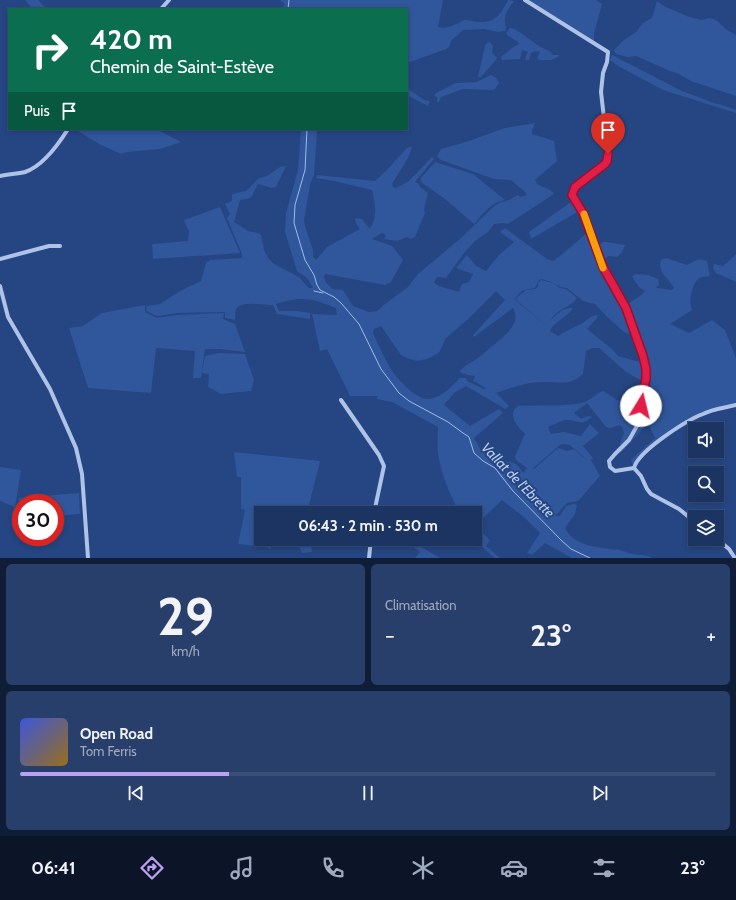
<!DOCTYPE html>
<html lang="fr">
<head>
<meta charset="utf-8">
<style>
  :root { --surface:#1c3462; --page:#293f6b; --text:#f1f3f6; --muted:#a0aabe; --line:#3a4f77; --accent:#bca0f2 }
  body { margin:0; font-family:Cabin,sans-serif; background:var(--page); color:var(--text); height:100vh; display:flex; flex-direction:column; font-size:15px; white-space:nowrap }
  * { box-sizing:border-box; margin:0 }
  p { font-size:13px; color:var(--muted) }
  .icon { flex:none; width:22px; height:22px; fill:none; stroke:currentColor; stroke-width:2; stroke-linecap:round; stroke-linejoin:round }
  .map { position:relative; height:558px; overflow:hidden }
  .sheet { display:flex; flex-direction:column; gap:6px; padding:6px; background:#0f1d36; flex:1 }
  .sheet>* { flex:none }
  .guide { position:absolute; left:8px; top:8px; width:400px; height:122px; border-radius:0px; box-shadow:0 2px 6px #0003,0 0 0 1px var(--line); background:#0b6e4f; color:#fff; overflow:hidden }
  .fabs { position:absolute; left:688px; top:422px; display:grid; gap:8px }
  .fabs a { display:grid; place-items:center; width:36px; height:36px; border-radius:0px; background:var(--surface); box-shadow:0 2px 6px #0003,0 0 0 1px var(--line); font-size:20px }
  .speed { position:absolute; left:12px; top:494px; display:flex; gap:8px; font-size:20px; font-weight:700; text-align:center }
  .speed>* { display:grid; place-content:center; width:52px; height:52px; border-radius:50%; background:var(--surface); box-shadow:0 2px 6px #0003,0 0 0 1px var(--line); line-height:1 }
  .speed .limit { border:6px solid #d22; background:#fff; color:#111 }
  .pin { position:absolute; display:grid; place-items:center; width:34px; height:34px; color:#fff; margin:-41px -17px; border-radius:50% 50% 50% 0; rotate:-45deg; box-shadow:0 0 4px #0007 }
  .pin .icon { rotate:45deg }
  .me { position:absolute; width:44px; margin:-22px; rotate:9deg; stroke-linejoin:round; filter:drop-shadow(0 0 3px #0008) }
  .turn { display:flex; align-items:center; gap:14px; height:84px; padding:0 16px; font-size:18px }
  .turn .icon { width:52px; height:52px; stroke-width:2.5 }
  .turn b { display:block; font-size:28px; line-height:34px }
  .then { display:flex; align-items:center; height:38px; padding:0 16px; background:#0003; gap:8px; font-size:15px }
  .big { font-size:30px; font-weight:700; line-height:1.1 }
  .sheet .tile { flex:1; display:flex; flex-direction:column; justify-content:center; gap:6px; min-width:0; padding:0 14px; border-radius:6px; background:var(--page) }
  .sheet .dial { align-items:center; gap:0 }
  .dial b { font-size:52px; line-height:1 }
  .song { display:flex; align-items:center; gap:12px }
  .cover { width:48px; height:48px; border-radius:6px; background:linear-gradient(135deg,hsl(230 70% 55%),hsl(40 70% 35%)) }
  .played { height:4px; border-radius:2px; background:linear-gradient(90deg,var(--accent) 30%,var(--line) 30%) }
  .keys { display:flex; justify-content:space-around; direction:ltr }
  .heat { display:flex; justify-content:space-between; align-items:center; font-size:22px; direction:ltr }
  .sheet .tiles { flex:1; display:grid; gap:6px; grid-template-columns:1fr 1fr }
  .tile:last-child { grid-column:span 2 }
  .trip { position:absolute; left:254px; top:506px; width:228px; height:40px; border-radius:0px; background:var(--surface); box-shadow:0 2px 6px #0003,0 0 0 1px var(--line); font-weight:700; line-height:40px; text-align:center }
  .tab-bar { display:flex; height:64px; justify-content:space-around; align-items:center; background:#0b1527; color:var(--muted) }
  .tab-bar .icon { width:28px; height:28px }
  .tab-bar .current { color:var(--accent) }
  .tab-bar b { font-size:18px; color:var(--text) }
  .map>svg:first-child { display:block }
  .green { fill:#30569b; fill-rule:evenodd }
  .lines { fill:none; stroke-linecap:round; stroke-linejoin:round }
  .stream { stroke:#a2bce8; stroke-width:1 }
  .street { stroke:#aec3e7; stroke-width:4 }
  .route-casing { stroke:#92132f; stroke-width:10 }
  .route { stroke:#e11d48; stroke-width:7 }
  .slow { stroke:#f59e0b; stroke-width:7 }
  .labels { text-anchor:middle; stroke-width:4; stroke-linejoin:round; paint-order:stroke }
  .water-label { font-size:14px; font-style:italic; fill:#b9cdef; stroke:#254683 }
</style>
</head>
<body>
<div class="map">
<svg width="736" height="558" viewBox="0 0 736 558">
  <rect width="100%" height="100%" fill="#254683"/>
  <path class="green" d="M25,0H38L47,9H33Z
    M280,0H443L438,27C446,30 457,24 464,20C470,20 475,22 480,22C496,23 502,12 508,0L514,1C506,12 503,15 506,29L505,31L498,32L484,29L463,30L451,41L449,47L446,49L407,63V9H281L285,4Z
    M527,0H596L602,4L594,33V41L561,20Z
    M657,1L664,6L689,17L702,20L710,18L716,20L727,30L736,35V96L691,81L677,73L670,71L636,56L628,57L616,54L614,50L624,40L636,32L643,23L652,18Z
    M510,28C520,29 533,44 543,48C548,51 550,50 553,55H559L558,57L551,60H540L537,58L540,52L536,51L531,53L529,60H526L525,58L528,52L522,50L520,59L502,60L501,57L512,48L519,44L518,42L507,35L506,33Z
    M490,42L493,46L492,53L497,57L496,60L481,77H478L485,46L487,43Z
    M612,55L682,91L714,103L725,106L736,110V113L663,90L618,66L610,60Z
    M491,75L496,78L499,83L495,89L492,90L463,89L441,97L439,102H437V97L434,96L436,93L456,83L477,82Z
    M407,88L424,100L430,101L428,106L407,95Z
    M535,123L532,130V134L554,141L557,161L535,180L537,184C543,188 550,188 554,194L508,224L503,223L494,224L488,232L475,241L464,253L446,278L437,277L434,283L439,286L459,292L462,284L469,282L473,274L456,268L467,255L476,266L486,271L499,255L514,242L500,232L505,228L547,259L553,261L560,256L588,232L590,233L587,239L592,241L595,248L603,242H606L625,245L622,252L617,257L608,256L601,263L608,281L625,311L632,331L629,334L624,332L606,316L595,304L583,301L567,288L561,287L551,282L542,279L539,280L535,288L523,290L514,299L547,326L515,299L526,290L535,289L538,287V283L541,280L553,283L560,288L566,289L577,298C570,308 555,310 551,320C556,314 565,307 573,308C567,318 554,321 550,331L558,336C565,331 573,328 581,324C587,321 590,315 598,315L597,318L587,329L612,349L618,356L632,360L642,362L644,371L643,380L642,381L626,372L599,348H592L586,351L583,374C569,387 560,381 542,382C527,382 511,388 496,393L509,406L505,409L466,386L454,393L444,405L470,426L499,409L503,413L474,438C478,447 486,457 496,460C510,465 513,457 523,473L527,468L516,460L515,456L525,434C518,427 506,414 518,406C533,405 577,407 587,401C593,398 597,393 603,391L617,400L633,404L642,386L643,387L640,419L633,434L621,446L620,443L624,433L622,427L620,425L610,428L606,427L587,403L574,413L581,419L588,416L592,417C580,427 580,420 567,420C561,420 554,425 548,427L551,434L564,432L581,436L590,424L599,433L583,446L593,458L591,460L600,476L578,501L567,503L556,515L552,509L548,507L556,516H560L566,506L574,504L577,505L575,514L565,528C573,547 603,548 620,550C624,551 628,553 632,554C640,555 646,555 653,558H572L545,543L532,555L527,553L540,533L525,518L502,500L480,521L477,527L490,540L486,546L500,558H495L473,539H475V513H460C450,495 440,472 438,452C437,444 438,435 438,427L392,402L377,399V396H350L327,349L320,351L312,314L337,315L336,308C311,298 302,296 276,304L279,311H298L310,313V319L277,314L273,305C264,305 243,301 237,308C234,311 236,316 235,320L225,318V312L177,313L157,316L146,311L147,306L160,304L180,291L201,281L206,263L210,260L242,258V254L227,218L230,214L225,204L232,201V194L246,191L259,178L267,176L280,167L286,166L276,187L272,188L258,184C251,196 255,198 240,200L234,222L248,231L258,233L261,235L264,250L268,258L274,264L299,277L309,288H313L307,278L297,271L285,232L286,213L298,170L301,129H317L314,175L310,185L304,220L305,226L313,250V257L316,260L327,247L360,229L356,223L355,218L362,219L370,229C378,214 375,205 372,190L334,181L316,178L317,175L375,181L388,169L394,162L407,148L409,147H412L408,158L392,184L393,187L396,188L409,181L432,157L434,159L415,182L416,183H418L420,187L428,193L424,209L425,213L415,237L411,239L407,237L397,241L384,239L386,235L382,233L372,239L392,246L403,260L391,282L385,285L325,274L324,277L326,283L333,289L343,290L353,306L369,312L377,311L385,304L408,287L418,274L461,238L493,207L501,202L509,200L518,195L520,197L527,195L524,191L511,180L494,179L441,160L437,156L441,149L466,142L505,128ZM496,291L505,300L473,335L474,337L513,308C522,323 505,335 495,344C489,348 484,354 478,358C472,362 465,365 460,371L461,373L468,375L475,376L473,381L486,388L484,389L467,381L466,378H460C452,386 442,397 430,399C416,401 395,377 389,366C383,355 378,344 373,333L374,329L381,326L401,355L407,358L417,361L427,359L437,354L440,351L446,338L467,320ZM563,444L570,445L585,458L583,457L574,449L567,451L558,448L534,469H532L560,445Z
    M75,129H156L181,142L160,149L127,152L121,154L99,144Z
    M435,162L473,174L505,200C491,202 483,214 474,224L445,199L421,182V178Z
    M571,202L579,211L531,239L529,232Z
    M220,207L240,253L153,259L152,244L188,241L189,232L184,220Z
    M736,254V282L716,273L713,268L714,264L723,266L728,262Z
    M666,258L687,265L699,259L707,261L710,276C705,277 701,276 698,279C692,285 688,303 692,310L670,324L689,333L712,320L725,330L736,358V405L713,410L653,444L633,464L631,460L655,438L648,423L621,453L619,452L635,435L639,427L644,416V402L648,381V367L628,307L629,303L640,296L645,291L639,287L632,277L635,274L648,275L658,279L659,285L656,287L657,288L672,290L674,288C669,278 657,273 661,260Z
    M145,305V312L157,318L176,315L224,313L223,319L235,324L245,352L220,349H205L201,378H193L195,351L156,348L151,393L88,388L69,328L83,326L102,313Z
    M219,353L245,354L254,380L251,391L221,394L208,387L209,374L202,373L205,356Z
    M234,452L320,461L307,513H261V539H271V549L266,547L238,544L245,510L241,509V477H237Z
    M0,467L21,470L15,507L0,501Z
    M79,493L80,514L55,516V503H21V520H18L19,498Z
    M296,539H308L311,543L312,552L302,553Z
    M413,542L440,558H415L420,552L410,544Z"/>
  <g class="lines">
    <path class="stream" d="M288,9L289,0
      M307,129L305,170L295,205L294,223L305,260L314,275L317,285L320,290L334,297L341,303L359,324L381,369L399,393L409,401L448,422L463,433L469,437L474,453L483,461L495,468L513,491L562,541L571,549L590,558
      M314,291L323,293"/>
    <path class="street" d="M525,0L608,52L607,62L603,73L601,92L608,153C607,177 574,176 572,195L583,213L603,267L626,308L646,369V379L641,400V419L629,440L615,454L609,461L610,467L615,471L634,468
      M161,9L169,0
      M0,176C8,174 17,174 25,172C43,166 58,145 68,129
      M0,259L49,246H60
      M0,286L8,317L50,389L76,448L82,474L88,558
      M341,400L379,455L384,466L374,513
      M634,468C638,451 687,420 703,414C713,409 725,408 736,405
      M634,468L641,476L647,489L651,494L679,509L695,522
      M717,539L729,549L735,558
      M369,558L371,539"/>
  </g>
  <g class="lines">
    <g class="route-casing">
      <path id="route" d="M608,154L607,161L605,164L575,187L572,195L583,213L603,267L626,308L643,356L646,369V379L641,400V406"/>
    </g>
    <use href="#route" class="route"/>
    <path class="slow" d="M584,214L603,268"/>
  </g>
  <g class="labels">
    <g class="water-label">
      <text transform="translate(518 480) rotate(46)" y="5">Vallat de l'Ebrette</text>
    </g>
  </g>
</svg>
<div class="fabs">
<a><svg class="icon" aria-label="sound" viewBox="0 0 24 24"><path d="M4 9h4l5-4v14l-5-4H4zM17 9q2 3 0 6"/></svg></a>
<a><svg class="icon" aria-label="search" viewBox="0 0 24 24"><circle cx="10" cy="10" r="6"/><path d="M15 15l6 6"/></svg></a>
<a><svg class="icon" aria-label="layers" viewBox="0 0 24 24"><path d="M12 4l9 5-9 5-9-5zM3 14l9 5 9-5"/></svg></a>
</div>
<div class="speed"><div class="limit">30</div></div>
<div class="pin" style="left:608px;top:154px;background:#d93025"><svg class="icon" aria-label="arrive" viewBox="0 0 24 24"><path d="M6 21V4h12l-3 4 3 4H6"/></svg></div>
<svg class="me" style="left:641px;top:406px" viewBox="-20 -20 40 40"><circle r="19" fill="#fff"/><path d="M0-13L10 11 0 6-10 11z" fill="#e11d48"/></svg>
<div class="trip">06:43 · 2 min · 530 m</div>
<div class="guide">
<div class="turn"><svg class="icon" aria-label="right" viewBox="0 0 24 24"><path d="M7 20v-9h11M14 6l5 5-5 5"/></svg><div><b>420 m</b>Chemin de Saint-Estève</div></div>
<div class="then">Puis<svg class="icon" aria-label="arrive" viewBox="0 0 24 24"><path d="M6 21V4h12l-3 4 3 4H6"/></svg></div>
</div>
</div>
<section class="sheet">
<div class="tiles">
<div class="tile dial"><b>29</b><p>km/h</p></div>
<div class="tile"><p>Climatisation</p>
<div class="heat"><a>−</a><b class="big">23°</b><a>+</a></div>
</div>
<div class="tile">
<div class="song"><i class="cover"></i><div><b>Open Road</b><p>Tom Ferris</p></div></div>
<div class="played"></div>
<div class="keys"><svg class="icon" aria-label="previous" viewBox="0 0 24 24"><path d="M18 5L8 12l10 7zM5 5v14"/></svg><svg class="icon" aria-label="pause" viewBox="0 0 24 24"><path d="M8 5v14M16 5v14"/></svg><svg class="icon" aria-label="next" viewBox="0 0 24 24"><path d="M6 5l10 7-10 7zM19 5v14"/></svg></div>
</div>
</div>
</section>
<nav class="tab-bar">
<b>06:41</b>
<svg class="icon current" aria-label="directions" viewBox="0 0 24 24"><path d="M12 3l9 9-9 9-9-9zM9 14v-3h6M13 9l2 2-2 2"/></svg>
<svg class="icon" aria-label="music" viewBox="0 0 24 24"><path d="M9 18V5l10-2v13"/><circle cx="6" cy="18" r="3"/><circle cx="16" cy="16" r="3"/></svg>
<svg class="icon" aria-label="phone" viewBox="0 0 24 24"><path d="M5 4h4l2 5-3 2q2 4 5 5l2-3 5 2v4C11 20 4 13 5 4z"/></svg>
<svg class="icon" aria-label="climate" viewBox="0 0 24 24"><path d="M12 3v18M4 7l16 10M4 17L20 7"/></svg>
<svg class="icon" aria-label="car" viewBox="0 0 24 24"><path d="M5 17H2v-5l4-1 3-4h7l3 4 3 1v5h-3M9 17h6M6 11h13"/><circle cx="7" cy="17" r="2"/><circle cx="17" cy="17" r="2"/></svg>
<svg class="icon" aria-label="filters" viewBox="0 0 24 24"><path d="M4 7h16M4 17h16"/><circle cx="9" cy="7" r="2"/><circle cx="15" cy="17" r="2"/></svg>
<b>23°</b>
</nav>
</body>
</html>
